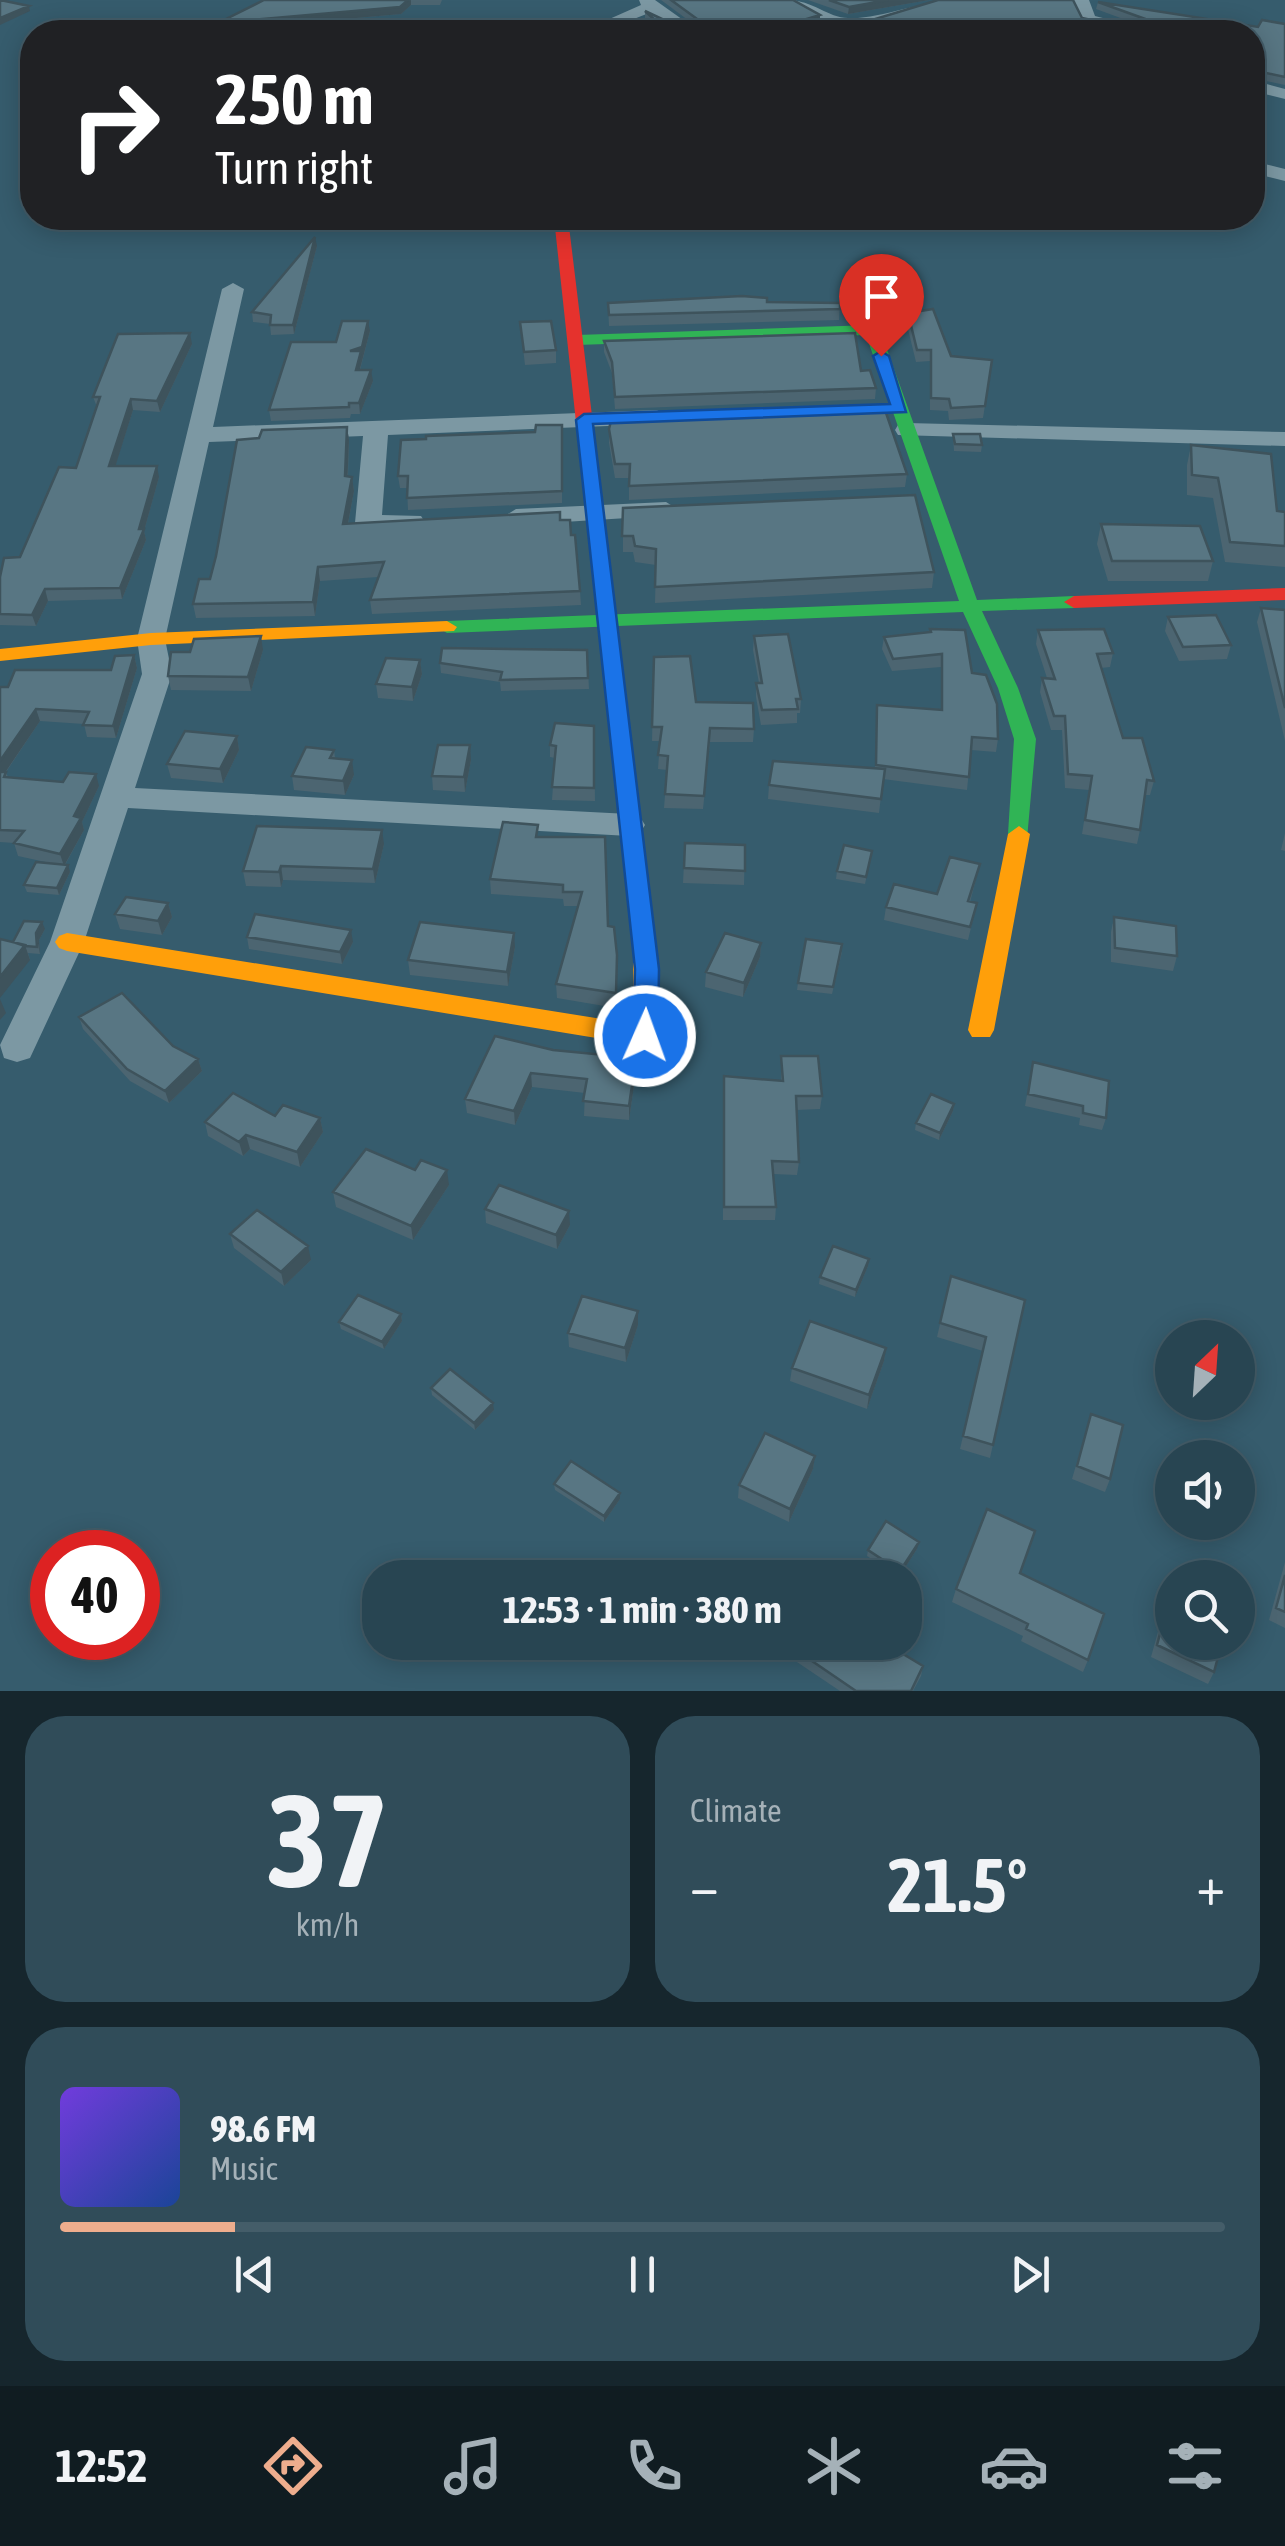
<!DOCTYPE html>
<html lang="en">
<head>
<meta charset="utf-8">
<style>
  :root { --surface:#284552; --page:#304c59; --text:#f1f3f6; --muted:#a5b1b8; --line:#445d69; --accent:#eead8d }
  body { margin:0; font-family:"Asap Condensed",sans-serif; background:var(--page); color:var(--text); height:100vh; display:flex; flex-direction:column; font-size:38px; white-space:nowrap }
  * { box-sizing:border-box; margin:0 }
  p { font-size:32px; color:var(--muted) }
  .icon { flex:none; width:55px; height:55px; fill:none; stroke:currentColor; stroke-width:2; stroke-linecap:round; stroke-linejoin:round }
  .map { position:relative; height:1691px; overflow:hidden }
  .side { display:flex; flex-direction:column; gap:25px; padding:25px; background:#16262d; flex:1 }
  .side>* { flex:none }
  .top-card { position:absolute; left:20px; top:20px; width:1245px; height:210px; border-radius:40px; box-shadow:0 5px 25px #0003,0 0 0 2px var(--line); background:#202124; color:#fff; overflow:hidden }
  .needle { width:65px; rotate:25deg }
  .fabs { position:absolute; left:1155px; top:1320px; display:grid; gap:20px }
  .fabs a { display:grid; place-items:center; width:100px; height:100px; border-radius:50%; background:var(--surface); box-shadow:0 5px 25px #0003,0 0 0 2px var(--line); font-size:50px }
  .speed { position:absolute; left:30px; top:1530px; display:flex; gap:20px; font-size:50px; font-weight:700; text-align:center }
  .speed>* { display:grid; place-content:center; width:130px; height:130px; border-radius:50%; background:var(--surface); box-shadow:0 5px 25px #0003,0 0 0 2px var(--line); line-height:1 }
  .speed .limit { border:15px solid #d22; background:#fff; color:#111 }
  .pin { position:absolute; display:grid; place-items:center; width:85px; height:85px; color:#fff; margin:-102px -42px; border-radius:50% 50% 50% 0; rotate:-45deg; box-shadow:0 0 10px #0007 }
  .pin .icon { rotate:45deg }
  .me { position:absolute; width:110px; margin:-55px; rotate:2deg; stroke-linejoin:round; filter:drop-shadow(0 0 8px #0008) }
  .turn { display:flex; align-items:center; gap:35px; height:210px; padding:0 30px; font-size:45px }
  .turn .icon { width:130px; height:130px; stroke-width:2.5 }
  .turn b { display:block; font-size:70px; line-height:85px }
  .big { font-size:75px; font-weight:700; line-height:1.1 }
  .side .widget { flex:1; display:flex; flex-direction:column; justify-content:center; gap:15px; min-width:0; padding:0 35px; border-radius:40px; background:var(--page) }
  .side .dial { align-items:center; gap:0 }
  .dial b { font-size:130px; line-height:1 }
  .song { display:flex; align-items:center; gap:30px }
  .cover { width:120px; height:120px; border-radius:15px; background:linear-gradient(135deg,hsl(260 70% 55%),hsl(220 70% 35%)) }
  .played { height:10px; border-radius:5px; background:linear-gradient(90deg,var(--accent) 15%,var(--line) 15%) }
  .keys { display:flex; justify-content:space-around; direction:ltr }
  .heat { display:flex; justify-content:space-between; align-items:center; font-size:55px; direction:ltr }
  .side .tiles { flex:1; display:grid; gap:25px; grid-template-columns:1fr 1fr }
  .widget:last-child { grid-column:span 2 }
  .trip { position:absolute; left:362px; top:1560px; width:560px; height:100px; border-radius:40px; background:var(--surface); box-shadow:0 5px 25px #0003,0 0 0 2px var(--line); font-weight:700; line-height:100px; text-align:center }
  .menu { display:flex; height:160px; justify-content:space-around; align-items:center; background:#101c21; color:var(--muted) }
  .menu .icon { width:70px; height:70px }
  .menu .current { color:var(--accent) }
  .menu b { font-size:45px; color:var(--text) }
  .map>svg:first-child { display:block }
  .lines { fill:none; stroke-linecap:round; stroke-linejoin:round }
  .street { fill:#7c98a3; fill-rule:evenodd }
  .fast { fill:#30b455; fill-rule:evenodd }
  .slow { fill:#ff9f0a; fill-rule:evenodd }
  .jam { fill:#e5322d; fill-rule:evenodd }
  .wall { fill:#4c6571 }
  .shaded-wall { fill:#3e535c }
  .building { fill:#587683; stroke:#3e535c; stroke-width:2.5 }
  .route { fill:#1a73e8; stroke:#114b97; stroke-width:2.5 }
</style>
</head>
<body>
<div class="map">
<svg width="1285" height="1691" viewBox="0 0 1285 1691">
  <rect width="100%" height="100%" fill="#365c6d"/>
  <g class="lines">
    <path class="street" d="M639,0H655L700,32H681L649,13L601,32H580L641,5Z
      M787,0C813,0 828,18 848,18C878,20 922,0 960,0L857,26C849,35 817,32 801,32L829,23Z
      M1073,0H1089L1095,16L1157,32H1128L1082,22Z
      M1252,80L1285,89V99L1252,91Z
      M1252,161L1285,169V181L1252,173Z
      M233,283L244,289L213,427L657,410L669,417L657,424L388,435L382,515L421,516L425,522L421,528C403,532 368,537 355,523L363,436L209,442L165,639L172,674L135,788L629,814L640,817L645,825L640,833L629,836L128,808L84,942L30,1058L17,1062L4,1058L0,1045L50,942L142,674L137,639L222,289Z
      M907,423L1285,432V446L898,435L895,430L898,425Z
      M666,502L679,510L675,515L516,525L503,517L516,509Z"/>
    <path class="fast" d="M872,325L880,330L977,600L1074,596L1084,602L1074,608L982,611L1018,688L1036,739L1027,839L1019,842L1008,834L1014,739L998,688L963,612L447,633L437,627L447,621L959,601L866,335L577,345L569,340L577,335Z"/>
    <path class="slow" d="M447,621L457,627L454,631L151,645L0,661V649L151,633Z
      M1019,826L1030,834L994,1030L990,1037H972L968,1030L1008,834Z
      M67,933L633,1024V951L637,945H653L657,951L658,1036L654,1043L645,1046L67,951L59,948L55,942L59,936Z"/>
    <path class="jam" d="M554,218H568L657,951L653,957H637L633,951Z
      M1285,588V600L1074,608L1064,602L1074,596Z"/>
  </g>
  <path class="wall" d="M264,0H442L440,5H411L401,14L219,30L218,23Z
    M661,0H793L820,15V22L803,27L1082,18L1129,28L1145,27L1096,9L1098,2L1258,27L1285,24V85L1252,78V32H660L645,19V11L681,28L696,26Z
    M808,0H929L848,14Z
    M328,218H354L349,222Z
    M317,246L294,334L271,335L270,324L253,322L252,312Z
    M767,302L840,303L839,320L609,326L608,303Z
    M908,313L951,356L992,360L983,418L949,420L948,411L930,410V361L916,362L907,325Z
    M520,322L556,350V363L525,365Z
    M370,331L360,370L373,381L360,414H351L350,418L271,421L269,410L336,342Z
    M604,341L861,371L876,388L875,399L615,409L612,373L604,352Z
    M192,344L160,412L133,410L115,466L159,477L144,531L146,540L122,599L48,601L36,626L0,625V577L20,557L76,468L97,407L93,397Z
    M562,425V503L408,510L407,488H400L398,476Z
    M347,427L349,440L348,477H352L354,491L348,524L561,520L571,535L580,591L581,605L372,614L370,600L378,577L320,581L315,616L196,618L193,604L210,579L259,438Z
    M609,429L907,474L905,487L629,500V478H615L609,443Z
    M953,434L982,445L981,452L954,451Z
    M1191,445L1277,511L1285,512V567L1225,562L1213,498L1187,495V465Z
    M623,508L934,572L932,588L655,603L656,565L635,562L633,552H623Z
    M1101,524L1213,561L1208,581H1108L1097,544Z
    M1261,608L1285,610V741L1257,622Z
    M1168,617L1231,645L1227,659L1179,661L1165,631Z
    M1038,630L1113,653L1110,667L1101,668L1123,738L1154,781L1150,795H1145L1140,830L1137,844L1082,834L1089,790L1065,788L1062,730H1051L1040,692L1042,678H1047L1036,644Z
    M930,632L972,673L998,739L996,752L971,750L967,790L883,779L879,813L768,799L769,785L875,768L877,705L941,709V667L892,671L882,649L884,637Z
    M754,636L801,699L800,713H797V723L761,725L756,697V683H759L753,650Z
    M263,650L251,691L171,690L168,676L190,652Z
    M587,650L589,689L501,691L500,682L441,673L440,663Z
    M134,655L137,668L116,738L87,737L84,724L40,721L6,772L8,777L99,786L82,822L84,830L65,865L70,872L59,895L27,892L24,885L50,863L18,856L14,843L0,842V687L111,670Z
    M654,657L696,702L754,729L753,742H710L703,809L664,808L667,770L658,769L660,741H652Z
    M420,660L422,674L413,701L378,698L376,684Z
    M594,726L595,801L552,800L555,758L550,757V745Z
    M237,736L239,750L223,783L171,778L167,764Z
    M334,750L335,758L354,775L345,795L294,790L292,776Z
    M471,760L465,792L433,790L432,776Z
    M1285,833V851L1281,850Z
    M539,837L608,926L617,955L616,1008L557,998L556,984L578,906H564L563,899L491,894L490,879Z
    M685,843L745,845L744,885L683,883Z
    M384,844L375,883L283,880L281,887L246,886L243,871Z
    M872,851L865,884L836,879L837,871Z
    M980,864L970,902L977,903L968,940L884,920L886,907L937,894Z
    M168,903L172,917L162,935L120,929L115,914Z
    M1114,917L1177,956L1173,971L1111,962V932Z
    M45,929L39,940L40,954L28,953L30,960L13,942Z
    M247,937L353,942L342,964L249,949Z
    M761,943L760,957L743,997L705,987L706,972Z
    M515,947L508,986L410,975L408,960Z
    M842,952L832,994L797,990L798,983Z
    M79,1017L173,1046L198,1059L202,1071L169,1103L130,1081L83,1029Z
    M553,1050L636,1058V1072L629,1120L584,1116L585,1093L532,1087L515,1125L467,1113L465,1099Z
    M781,1056L822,1096L820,1109L796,1110L799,1162L797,1175L773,1174L776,1207L775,1220H723V1089L781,1081Z
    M1033,1062L1106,1118L1102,1130L1079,1125L1080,1118L1025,1106Z
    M954,1104L953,1111L939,1140L915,1130L916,1123Z
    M275,1116L320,1118L323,1132L300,1167L250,1149L243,1156L208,1136L205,1122Z
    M449,1185L413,1240L336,1207L333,1192Z
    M485,1209L570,1225L557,1249L486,1223Z
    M230,1234L311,1260L284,1286L234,1248Z
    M869,1259L868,1266L855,1297L819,1284L820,1277Z
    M951,1276L1025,1300L990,1458L960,1449L983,1351L937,1337Z
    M638,1311V1325L626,1362L569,1347L568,1333Z
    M401,1314L402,1321L384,1349L341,1329L339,1322Z
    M886,1348L884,1361L867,1409L790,1381L792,1368Z
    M431,1388L494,1410L475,1430L432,1395Z
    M1091,1414L1110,1479L1105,1492L1072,1479Z
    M815,1456L813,1469L789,1522L738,1498L739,1485Z
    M554,1484L620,1499L604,1522L555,1490Z
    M917,1549L899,1577L867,1556L868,1550Z
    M1285,1562V1628L1269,1620Z
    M1020,1574L1088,1660L1083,1672L1021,1641L1023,1636L952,1602L956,1589Z
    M1172,1581V1642L1214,1672L1208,1684L1151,1657Z
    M793,1648L891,1652L923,1666L921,1676L913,1691H840L791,1658Z"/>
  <path class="shaded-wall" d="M411,0V5L401,14L219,30L218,23Z
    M888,0H929L848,14L849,7Z
    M29,6L30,11L0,25V18Z
    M820,15V22L800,28L799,32L800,21Z
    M315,237L317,246L294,334L293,325Z
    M368,321L370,331L357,380L350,351Z
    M190,333L192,344L160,412L157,401Z
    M371,370L373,381L360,414L359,403Z
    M131,399L133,410L112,477L109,466Z
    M347,427L349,440L347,490L345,476Z
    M157,466L159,477L144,531L146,540L122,599L120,588Z
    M352,477L354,491L345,539L343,524Z
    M318,567L320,581L315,616L313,602Z
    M45,589L48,601L36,626L32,615Z
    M261,636L263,650L251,691L248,677Z
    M134,655L137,668L116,738L113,726Z
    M420,660L422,674L413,701L412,687Z
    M36,709L40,721L0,780V761Z
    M237,736L239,750L223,783L220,769Z
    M470,745L471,760L465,792L464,777Z
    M352,760L354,775L345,795L343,781Z
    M96,774L99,786L82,822L84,830L64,866L60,854L74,816Z
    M382,830L384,844L375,883L373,869Z
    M68,865L70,872L59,895L57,888Z
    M281,866L283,880L281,887L279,872Z
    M168,903L172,917L162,935L158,921Z
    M42,922L45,929L39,940L40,954L36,933Z
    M351,930L353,942L342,964L340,952Z
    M514,933L515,947L508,986L507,972Z
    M761,943L760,957L743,997L744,983Z
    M25,945L30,960L0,998V977Z
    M0,999L6,1013L0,1020Z
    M636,1058V1072L629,1120V1106Z
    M198,1059L202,1071L169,1103L165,1091Z
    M531,1073L532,1087L515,1125L514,1111Z
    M954,1104L953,1111L939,1140L940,1133Z
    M320,1118L323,1132L300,1167L297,1152Z
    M246,1135L250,1149L243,1156L239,1142Z
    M447,1170L449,1185L413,1240L411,1226Z
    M569,1211L570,1225L557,1249L556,1235Z
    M308,1246L311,1260L284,1286L281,1272Z
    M869,1259L868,1266L855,1297L856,1290Z
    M638,1311V1325L626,1362L625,1348Z
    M401,1314L402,1321L384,1349L382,1342Z
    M886,1348L884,1361L867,1409L869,1395Z
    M493,1403L494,1410L475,1430L474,1423Z
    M815,1456L813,1469L789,1522L790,1509Z
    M620,1493V1499L604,1522V1516Z
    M919,1542L917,1549L899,1577L900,1571Z"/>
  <path class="building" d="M0,0L29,6L0,18Z
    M264,0H408L400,7L218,23Z
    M671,0H793L820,15L800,21L799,27H849L938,0H1073L1082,18L1129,28L1162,25L1098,2L1258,27L1262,20L1285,24V77L1252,70V32H668L645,11L681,28L704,24Z
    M829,0H888L849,7Z
    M315,237L293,325H270L271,315L252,312Z
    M742,296L767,298V302L840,303V309L609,315L608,303Z
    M933,309L951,356L992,360L985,406L951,408L949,399L931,398V350H917L908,313Z
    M342,321H368L362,347L350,351H361L356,370H371L359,403H349V407L269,410L291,342H336Z
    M551,321L556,350L524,352L520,322Z
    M190,333L157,401L131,399L109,466H157L139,529H144L120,588L45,589L32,615L0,614V577L4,558L20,557L59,467L76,468L100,397H93L118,334Z
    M855,333L861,371L870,370L876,388L615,397L612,362L604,341Z
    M884,407L907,474L629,486L630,464H615L609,429L612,417Z
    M536,425H562V491L407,498L408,476H398L401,440L426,439V436L535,432Z
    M347,427L345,476L352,477L343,524L560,512V520H570L571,535H575L580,591L370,600L384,562L318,567L313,602L193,604L199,579H210L216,556L237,440L259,438L262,430Z
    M953,434H980L982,445L955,444Z
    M1191,445L1271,454L1277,511L1285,512V546L1230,542L1218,478L1192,475Z
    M915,495L934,572L655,587L656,549L635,546L633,536H622L623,508Z
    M1101,524L1200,526L1213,561H1112Z
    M1261,608L1285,610V708Z
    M1216,615L1231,645L1183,647L1168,617Z
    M930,629L965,630L972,673L986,675L997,704L998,739L972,737L969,777L876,765L877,705L942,710V654L893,659L884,637L931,632Z
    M1104,629L1113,653L1097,654L1123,738H1142L1154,781L1147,780L1140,830L1085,820L1092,776L1068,774L1065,716H1054L1042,678L1055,679L1038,630Z
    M788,634L801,699H796L798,709L762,710L756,683H762L754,636Z
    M261,636L248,677L168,676L171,652H190L194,639Z
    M442,648L587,650L588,678L500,680L502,672L440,663Z
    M134,655L113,726L83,725L89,712L36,709L0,761V687H8L15,670H111L115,656Z
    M690,656L696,702L753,703L754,729L710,728L704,796L665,794L668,756L658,755L662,727H652L654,657Z
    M386,658L420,660L412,687L376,684Z
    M555,723L594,726V788L552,787L556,746L550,745Z
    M185,731L237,736L220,769L167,764Z
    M438,745H470L464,777L432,776Z
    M306,747L334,750L330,758L352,760L343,781L292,776Z
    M773,761L885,769L881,799L769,785Z
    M0,772H6L4,777L63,782L69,772L96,774L74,816L81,818L60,854L14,843L24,831L0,830Z
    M503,822L538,825L536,837H605L608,926L614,927L617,955L616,993L556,984L582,892H563V885L490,879Z
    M257,826L382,830L373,869L281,866L279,872L243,871Z
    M685,843L745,845V871L684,868Z
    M844,845L872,851L866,877L837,871Z
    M950,857L980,864L968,901L977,903L970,927L886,907L894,884L937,894Z
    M36,862L68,865L57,888L24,885Z
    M126,897L168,903L158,921L115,914Z
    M255,914L351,930L340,952L247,937Z
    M1114,917L1176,926L1177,956L1115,948Z
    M24,921L42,922L36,933L37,947L25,946L13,942Z
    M420,922L514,933L507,972L408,960Z
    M725,933L761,943L744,983L706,972Z
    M0,939L25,945L0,977Z
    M806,939L842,944L833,987L798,983Z
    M122,993L173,1046L198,1059L165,1091L127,1069L79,1017Z
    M495,1036L553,1050L636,1058L629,1106L583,1101L587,1079L531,1073L514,1111L465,1099Z
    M781,1056H818L822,1096H796L799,1162L772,1161L776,1207H724V1076L783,1081Z
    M1033,1062L1109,1081L1106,1118L1083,1113V1106L1028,1094Z
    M233,1093L275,1116L283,1105L320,1118L297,1152L246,1135L239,1142L205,1122Z
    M931,1094L954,1104L940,1133L916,1123Z
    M366,1149L415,1170L421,1160L447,1170L411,1226L333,1192Z
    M499,1185L569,1211L556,1235L485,1209Z
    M257,1210L308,1246L281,1272L230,1234Z
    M833,1246L869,1259L856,1290L820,1277Z
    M951,1276L1025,1300L993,1445L963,1436L986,1337L940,1323Z
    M358,1295L401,1314L382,1342L339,1322Z
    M582,1296L638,1311L625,1348L568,1333Z
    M810,1321L886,1348L869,1395L792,1368Z
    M450,1369L493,1403L474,1423L431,1388Z
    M1091,1414L1123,1425L1110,1479L1077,1466Z
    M765,1433L815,1456L790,1509L739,1485Z
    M571,1461L620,1493L604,1516L554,1484Z
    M987,1509L1035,1531L1020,1573L1104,1614L1088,1660L1026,1629L1028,1624L956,1589Z
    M886,1521L919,1542L900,1571L868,1550Z
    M1178,1568L1199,1578H1176Z
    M1285,1575V1612L1276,1608Z
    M1172,1588V1642H1222L1214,1672L1157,1645Z
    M796,1642H876L891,1652L893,1648L923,1666L911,1691H856L793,1648Z"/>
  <path class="route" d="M881,351L889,356L906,412L593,424L659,969L658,1036L645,1046L636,1043L633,1036L635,969L576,420L584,414L890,404L873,356Z"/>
</svg>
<div class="fabs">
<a><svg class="needle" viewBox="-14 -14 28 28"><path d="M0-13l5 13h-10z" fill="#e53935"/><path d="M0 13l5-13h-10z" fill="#a5b1b8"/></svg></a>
<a><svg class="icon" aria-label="sound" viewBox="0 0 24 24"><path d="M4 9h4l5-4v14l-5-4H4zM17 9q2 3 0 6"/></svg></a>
<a><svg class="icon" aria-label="search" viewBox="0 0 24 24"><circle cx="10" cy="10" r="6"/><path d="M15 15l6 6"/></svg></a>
</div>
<div class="speed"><div class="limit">40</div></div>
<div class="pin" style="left:881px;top:356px;background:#d93025"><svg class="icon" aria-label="arrive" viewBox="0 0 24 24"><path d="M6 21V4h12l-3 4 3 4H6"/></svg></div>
<svg class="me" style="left:645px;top:1036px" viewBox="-20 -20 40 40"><circle r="17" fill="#1a73e8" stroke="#fff" stroke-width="3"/><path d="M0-11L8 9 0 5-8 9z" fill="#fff"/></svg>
<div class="trip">12:53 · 1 min · 380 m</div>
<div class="top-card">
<div class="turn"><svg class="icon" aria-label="right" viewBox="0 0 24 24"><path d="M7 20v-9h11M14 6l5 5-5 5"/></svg><div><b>250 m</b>Turn right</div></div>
</div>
</div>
<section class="side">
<div class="tiles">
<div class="widget dial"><b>37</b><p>km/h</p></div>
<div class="widget"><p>Climate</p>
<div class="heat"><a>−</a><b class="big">21.5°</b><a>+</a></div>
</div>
<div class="widget">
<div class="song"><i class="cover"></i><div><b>98.6 FM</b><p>Music</p></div></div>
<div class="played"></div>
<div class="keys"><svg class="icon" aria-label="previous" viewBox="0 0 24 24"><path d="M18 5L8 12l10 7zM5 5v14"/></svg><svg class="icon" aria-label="pause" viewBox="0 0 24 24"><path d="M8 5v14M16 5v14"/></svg><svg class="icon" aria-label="next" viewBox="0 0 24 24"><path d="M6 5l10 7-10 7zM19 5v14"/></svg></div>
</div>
</div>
</section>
<nav class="menu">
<b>12:52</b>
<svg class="icon current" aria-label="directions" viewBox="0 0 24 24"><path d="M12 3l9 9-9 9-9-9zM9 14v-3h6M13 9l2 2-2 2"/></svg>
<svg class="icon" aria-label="music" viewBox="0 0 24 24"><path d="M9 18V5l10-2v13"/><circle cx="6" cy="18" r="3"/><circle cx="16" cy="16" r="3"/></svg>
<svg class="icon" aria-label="phone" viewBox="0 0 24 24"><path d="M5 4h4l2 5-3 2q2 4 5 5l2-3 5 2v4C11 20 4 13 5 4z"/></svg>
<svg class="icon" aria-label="climate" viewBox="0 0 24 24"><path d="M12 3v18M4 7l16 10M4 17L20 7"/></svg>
<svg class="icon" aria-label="car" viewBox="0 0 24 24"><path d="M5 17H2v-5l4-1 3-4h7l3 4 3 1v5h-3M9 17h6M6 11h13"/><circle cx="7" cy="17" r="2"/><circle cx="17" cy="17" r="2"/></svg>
<svg class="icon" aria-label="filters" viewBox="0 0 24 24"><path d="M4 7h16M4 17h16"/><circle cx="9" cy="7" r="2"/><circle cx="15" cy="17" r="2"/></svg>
</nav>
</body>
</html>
